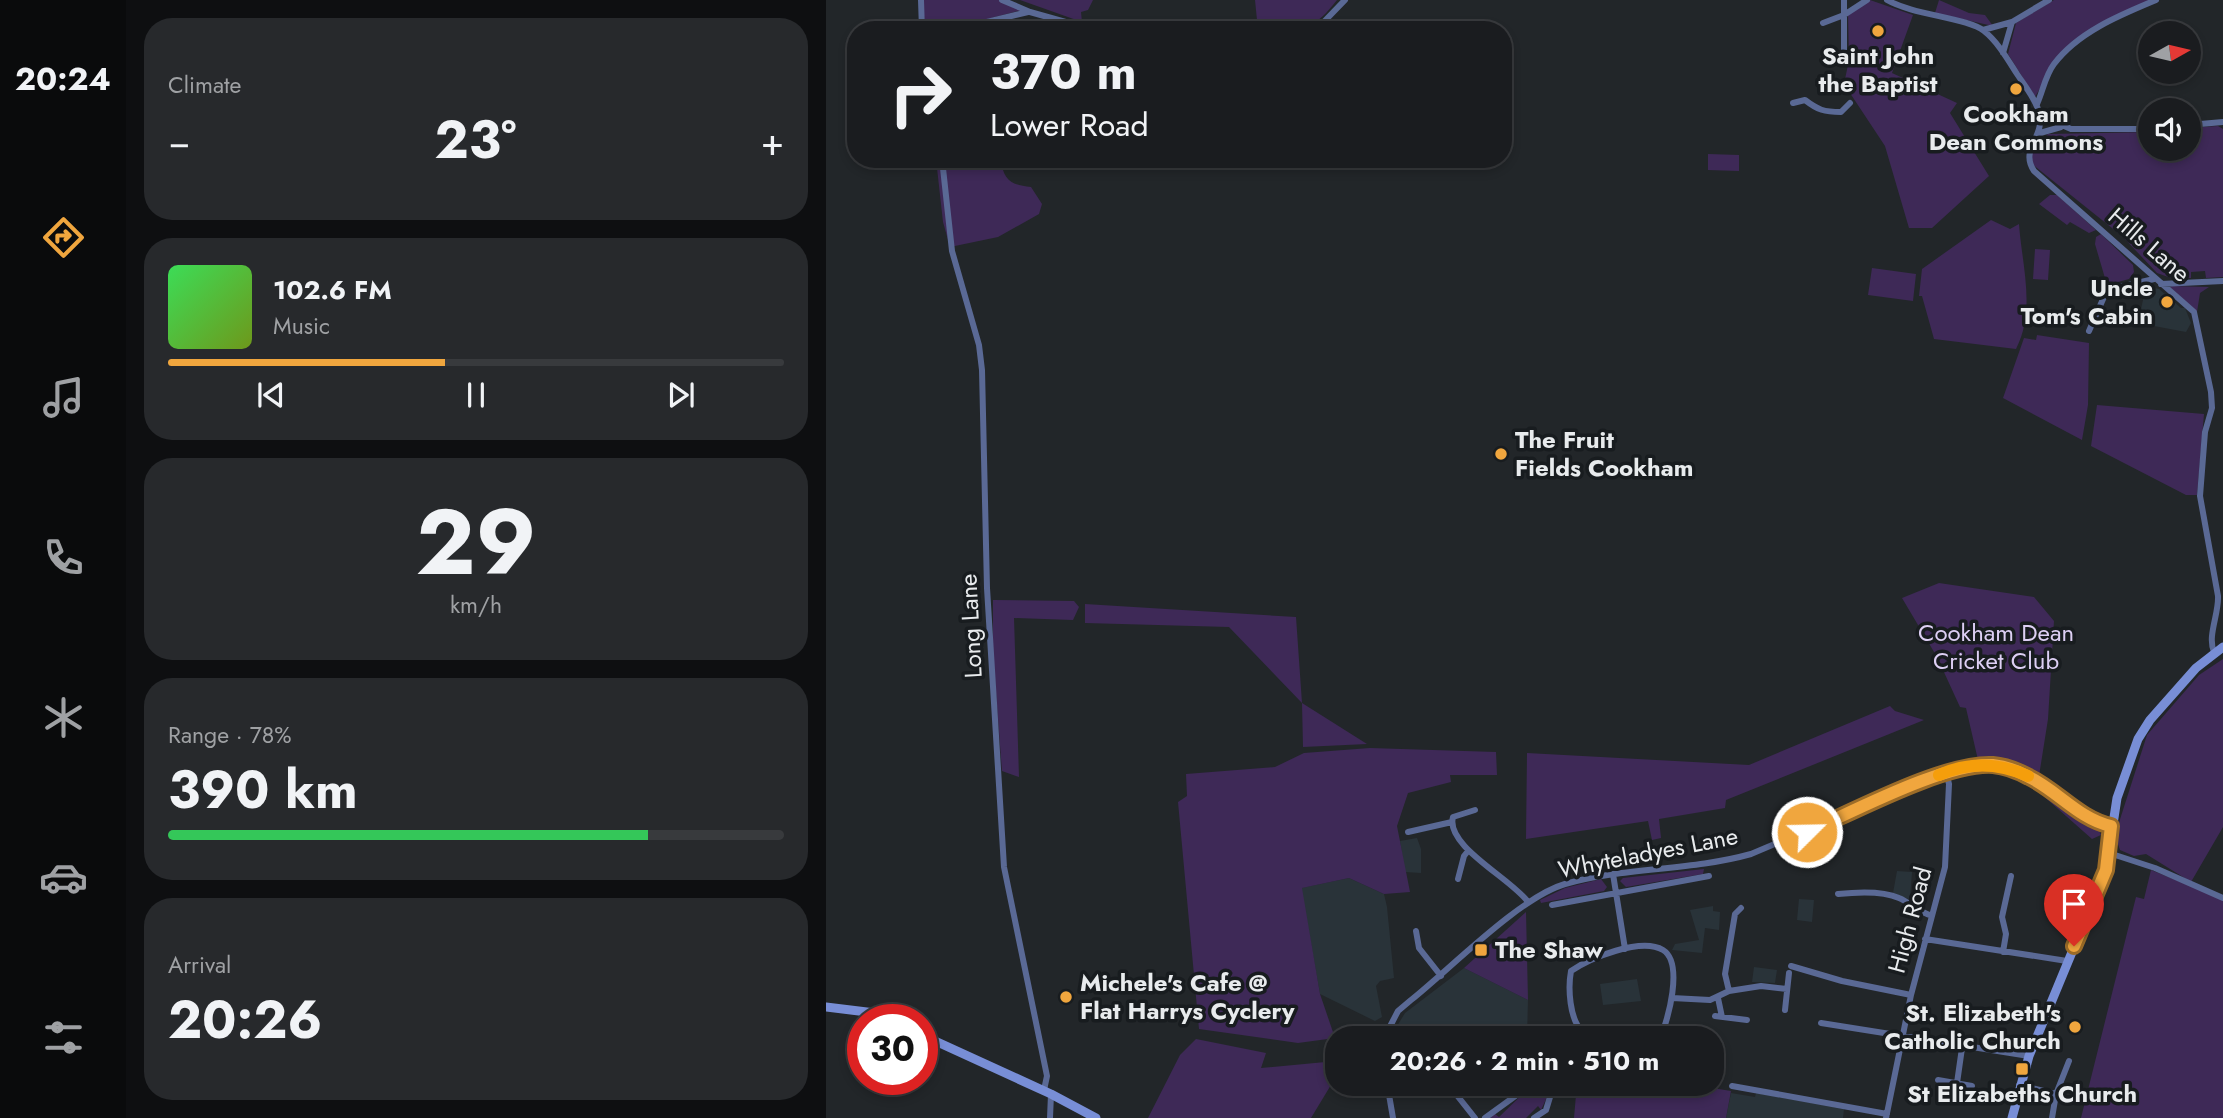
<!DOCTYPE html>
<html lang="en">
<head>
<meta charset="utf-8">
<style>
  :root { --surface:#1a1c1f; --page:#27292c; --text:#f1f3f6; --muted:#9fa1a4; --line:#383a3d; --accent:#f0a63e }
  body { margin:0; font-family:Jost,sans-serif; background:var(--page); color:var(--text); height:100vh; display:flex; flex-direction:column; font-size:26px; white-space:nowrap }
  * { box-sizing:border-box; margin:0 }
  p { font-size:23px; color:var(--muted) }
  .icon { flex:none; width:38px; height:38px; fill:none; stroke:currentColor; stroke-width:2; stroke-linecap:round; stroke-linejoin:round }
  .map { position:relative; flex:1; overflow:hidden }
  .panel { display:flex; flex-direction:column; gap:18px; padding:18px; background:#0e0f11; width:700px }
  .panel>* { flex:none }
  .banner { position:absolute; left:21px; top:21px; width:665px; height:147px; border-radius:28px; box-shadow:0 4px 10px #0003,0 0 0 2px var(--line); background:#1a1c1f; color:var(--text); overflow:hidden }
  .needle { width:46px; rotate:82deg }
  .buttons { position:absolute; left:1312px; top:21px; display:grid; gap:14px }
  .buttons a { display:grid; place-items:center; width:63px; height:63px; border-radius:50%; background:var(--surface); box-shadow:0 4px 10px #0003,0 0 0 2px var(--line); font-size:35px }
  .speed { position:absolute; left:21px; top:1004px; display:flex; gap:14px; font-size:35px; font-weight:700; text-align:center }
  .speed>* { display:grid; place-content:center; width:91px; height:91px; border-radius:50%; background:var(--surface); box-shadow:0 4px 10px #0003,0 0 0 2px var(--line); line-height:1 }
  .speed .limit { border:10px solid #d22; background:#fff; color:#111 }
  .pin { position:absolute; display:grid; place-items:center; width:60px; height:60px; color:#fff; margin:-72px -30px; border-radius:50% 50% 50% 0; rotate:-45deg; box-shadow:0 0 7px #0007 }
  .pin .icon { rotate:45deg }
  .me { position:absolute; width:77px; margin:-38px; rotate:67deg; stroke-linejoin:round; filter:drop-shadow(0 0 5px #0008) }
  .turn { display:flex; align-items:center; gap:24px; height:147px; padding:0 28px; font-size:32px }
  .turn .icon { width:91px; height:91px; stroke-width:2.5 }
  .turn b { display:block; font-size:49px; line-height:60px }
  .big { font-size:52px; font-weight:700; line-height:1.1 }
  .panel .tile { flex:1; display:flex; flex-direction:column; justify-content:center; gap:10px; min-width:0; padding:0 24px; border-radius:28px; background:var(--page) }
  .panel .dial { align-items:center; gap:0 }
  .dial b { font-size:91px; line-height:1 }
  .song { display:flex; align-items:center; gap:21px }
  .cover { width:84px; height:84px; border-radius:10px; background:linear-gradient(135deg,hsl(130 70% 55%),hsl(80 70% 35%)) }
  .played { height:7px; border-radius:4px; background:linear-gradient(90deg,var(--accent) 45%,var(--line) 45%) }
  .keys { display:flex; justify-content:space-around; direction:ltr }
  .heat { display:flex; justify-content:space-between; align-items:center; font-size:38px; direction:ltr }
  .charge { height:10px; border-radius:5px; background:linear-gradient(90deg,#34c759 78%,var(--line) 0) }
  .trip { position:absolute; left:499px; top:1026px; width:399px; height:70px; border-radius:28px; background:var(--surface); box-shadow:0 4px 10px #0003,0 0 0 2px var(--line); font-weight:700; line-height:70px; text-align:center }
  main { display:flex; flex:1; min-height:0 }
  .menu { display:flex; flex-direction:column; width:126px; justify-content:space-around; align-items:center; background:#0a0b0c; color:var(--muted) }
  .menu .icon { width:49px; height:49px }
  .menu .on { color:var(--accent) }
  .menu b { font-size:32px; color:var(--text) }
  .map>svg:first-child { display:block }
  .built { fill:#293339 }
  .green { fill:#3e2957 }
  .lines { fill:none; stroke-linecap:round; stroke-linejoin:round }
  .street { stroke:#5a6995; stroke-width:6 }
  .secondary { stroke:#788ed6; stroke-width:9 }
  .route-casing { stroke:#9c6c28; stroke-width:18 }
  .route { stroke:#f0a63e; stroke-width:12 }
  .slow { stroke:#f59e0b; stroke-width:12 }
  .poi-dot { fill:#f0a63e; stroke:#181c1f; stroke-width:2.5 }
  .labels { text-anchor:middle; stroke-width:7; stroke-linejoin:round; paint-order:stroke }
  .poi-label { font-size:24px; font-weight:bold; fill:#e8ebed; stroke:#181c1f }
  .street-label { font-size:24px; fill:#e8ebed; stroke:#181c1f }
  .park-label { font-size:24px; fill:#ddcff4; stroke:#181c1f }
</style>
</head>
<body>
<main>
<nav class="menu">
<b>20:24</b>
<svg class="icon on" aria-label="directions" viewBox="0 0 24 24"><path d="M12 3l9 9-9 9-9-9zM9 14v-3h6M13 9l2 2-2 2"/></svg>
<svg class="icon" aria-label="music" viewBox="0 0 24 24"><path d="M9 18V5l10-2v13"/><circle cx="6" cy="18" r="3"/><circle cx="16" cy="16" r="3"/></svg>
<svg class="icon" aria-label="phone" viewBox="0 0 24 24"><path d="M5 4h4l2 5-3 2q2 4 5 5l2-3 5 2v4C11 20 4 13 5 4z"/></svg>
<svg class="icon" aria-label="climate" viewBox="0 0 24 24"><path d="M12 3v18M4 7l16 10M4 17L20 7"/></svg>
<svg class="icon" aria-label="car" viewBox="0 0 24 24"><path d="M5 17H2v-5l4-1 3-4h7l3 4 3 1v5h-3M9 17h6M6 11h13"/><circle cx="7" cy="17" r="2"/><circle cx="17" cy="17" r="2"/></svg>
<svg class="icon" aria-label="filters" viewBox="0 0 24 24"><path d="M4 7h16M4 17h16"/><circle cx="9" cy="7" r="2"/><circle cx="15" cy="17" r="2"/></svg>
</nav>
<section class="panel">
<div class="tile"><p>Climate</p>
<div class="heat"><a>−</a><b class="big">23°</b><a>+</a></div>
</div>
<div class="tile">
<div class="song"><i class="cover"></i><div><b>102.6 FM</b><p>Music</p></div></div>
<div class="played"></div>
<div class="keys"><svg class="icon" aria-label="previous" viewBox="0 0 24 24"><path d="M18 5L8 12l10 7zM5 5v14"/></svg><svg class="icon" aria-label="pause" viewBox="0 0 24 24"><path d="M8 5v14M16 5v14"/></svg><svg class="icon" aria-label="next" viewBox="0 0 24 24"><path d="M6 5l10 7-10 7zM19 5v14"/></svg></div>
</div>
<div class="tile dial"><b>29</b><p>km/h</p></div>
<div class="tile"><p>Range · 78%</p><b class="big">390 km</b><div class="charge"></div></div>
<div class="tile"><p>Arrival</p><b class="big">20:26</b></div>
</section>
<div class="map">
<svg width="1397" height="1118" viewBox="0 0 1397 1118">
  <rect width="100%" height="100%" fill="#222629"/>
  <path class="built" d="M1320,286L1333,289L1355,308H1359L1365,323L1360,332L1312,323Z
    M591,838L595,849V873L579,872L574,841Z
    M1071,871L1086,872L1084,900L1067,893Z
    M523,878L558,894L561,907L568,978L554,981L550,986L556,1017L549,1021L494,994L475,888Z
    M973,899L988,900L986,922L971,920Z
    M887,906V911L894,912L893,930L879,928L876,953L846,950L849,944L873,940L864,910Z
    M928,967L951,970L949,983L926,982Z
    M638,968L702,1000L701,1038L565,1036L579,1013Z
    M811,979L815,1001L777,1005L774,984Z
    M905,1093L929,1097L930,1093L1018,1109L1017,1118H900Z"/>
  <path class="green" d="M97,0H174L196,10L119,30H99Z
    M194,0H267L262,10L255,12L256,22Z
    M429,0H511C484,35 473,30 432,30Z
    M1044,0L1087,15L1066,73L1131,103L1124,113L1163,176L1106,228H1083L1059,146L1018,84L1023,60L1022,14Z
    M1113,0L1143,13L1159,15L1167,26L1109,13Z
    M1228,0H1326L1286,17L1234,54L1209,97L1182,54L1190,23Z
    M1392,126L1397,129V277L1380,278L1379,271L1365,272V278H1345L1331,273L1296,236L1206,164L1204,152L1222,134L1325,132V149H1363V128Z
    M882,154L913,155V171L882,170Z
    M110,159H175C177,181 186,185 205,187L216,204L213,214L172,237L124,247L117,222Z
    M1224,195H1231L1270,230L1263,233L1244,222L1241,225L1213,204Z
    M1165,220L1184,229L1193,224C1196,266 1210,310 1190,349L1108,339L1096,296H1093L1096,269Z
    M1275,234L1307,265L1308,272L1303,279L1281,285L1269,244L1270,237Z
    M1209,249L1224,250L1222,280L1207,279Z
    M1046,268L1090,274L1087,301L1042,295Z
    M1346,286L1383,287L1374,293L1371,312L1344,287Z
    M1211,335L1263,343L1262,405L1256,440L1177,398L1198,338L1210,340Z
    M1271,405L1378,414L1371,495H1360L1265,446Z
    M1113,583L1208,597L1228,621L1222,719L1213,776L1183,763L1152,760L1140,708L1134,707L1111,657L1076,598Z
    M167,600L248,601L253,607L247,620L188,618L193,777L176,771L167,654Z
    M259,604L470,617L476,703L541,744L477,747L476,703L403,627L259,623Z
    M1397,659V827L1365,882L1320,854L1308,856L1294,850L1289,835L1321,735L1373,675Z
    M1064,706L1069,711L1098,720L900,800L899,808L833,819L835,838L826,840L822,821L700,839L701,753L923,765Z
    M544,748L670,752L671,775H624L625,782L582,793L571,826L584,892L558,894L523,878L476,888L494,994L509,1038L472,1043L373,1029L352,802L361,796L360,774L449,767L478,753Z
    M1214,793L1272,827L1275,835L1266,839Z
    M878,869L877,874L800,887L794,881L797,878Z
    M1325,870L1397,899V1118H1255L1310,897L1318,899Z
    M775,879L781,887L778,891L715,903L714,900L739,888Z
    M700,912L702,1000L638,968Z
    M370,1039L440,1053L435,1068L510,1061L511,1075L485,1118H322L354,1055Z
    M751,1083H856L905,1091L900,1118H748Z
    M704,1087H714L721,1097L715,1110L712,1106L700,1118H664L669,1114L673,1117Z"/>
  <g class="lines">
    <path class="street" d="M95,0L96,30
      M176,0L204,12L268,30
      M1018,0V62
      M1061,0C1087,15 1142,18 1158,31C1172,42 1182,60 1191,74C1199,86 1209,98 1213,112C1220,137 1193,149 1208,171L1368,312L1385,392L1386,408L1379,432L1374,496L1392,596C1393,614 1381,636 1388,652
      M997,23L1018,15L1041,0
      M128,30L202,12
      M490,30L519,0
      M1157,30L1186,22L1223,0
      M1177,53L1186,22
      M967,103L979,100C992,110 998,112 1015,112L1024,103
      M1211,104C1217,91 1219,76 1228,64C1252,32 1294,15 1330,0
      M1215,116L1245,129H1325
      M1363,125L1397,122
      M1214,133L1235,127
      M116,159L126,251L153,345L156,370L161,588L178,867L221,1076L218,1090
      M1335,284L1397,281
      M1263,331L1281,290L1328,279
      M649,810L627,817C619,846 686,879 702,902
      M582,832L626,822
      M1283,853L1329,868L1397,898
      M787,874L799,949
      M632,879L638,856L642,851
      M1012,894C1030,892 1055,890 1073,898C1085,903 1091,911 1106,916
      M726,905L883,876
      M590,931L593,948L615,976
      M1099,939L1241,961
      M1177,952L1180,934L1176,917L1185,876
      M965,966L1016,981L1085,995
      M903,991L899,974L909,914L915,908
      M846,998L884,1000L903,991L935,986L961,989
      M892,998L896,1017
      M959,1010L963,973
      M889,1016L921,1020
      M995,1023L1203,1056
      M537,1038H555
      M558,1038L572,1011L585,1000C624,969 694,897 739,884C799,867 864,871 925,854L1120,772L1149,766L1169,765L1191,771L1213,782L1257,814L1285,826
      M780,1038C773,1036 763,1036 757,1032C743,1020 742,987 745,971C764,958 815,937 837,950C858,963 842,1021 834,1038
      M1112,1080L1146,1086
      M561,1083L567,1118
      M1131,1083L1136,1048
      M622,1084L649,1118
      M1193,1085L1230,1094
      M906,1086L1061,1114
      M224,1118L225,1094
      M659,1118L703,1086H716L724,1097L720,1110L708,1118
      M1060,1118L1085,995L1119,867L1123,784L1120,772
      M1226,1118L1230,1094L1243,1061"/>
    <path class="secondary" d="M0,1007L49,1013L64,1020
      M96,1035L225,1094L270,1118
      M1186,1118L1203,1056L1280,870L1291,798L1312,739L1324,720L1370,668L1397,647"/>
  </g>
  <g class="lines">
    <g class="route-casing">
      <path id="route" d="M981,832C1027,812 1120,762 1167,765C1179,766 1192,771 1203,777C1232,791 1253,819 1285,826L1280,870L1248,946"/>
    </g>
    <use href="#route" class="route"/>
    <path class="slow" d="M1113,775C1142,762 1173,763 1202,776"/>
  </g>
  <g class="poi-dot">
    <circle cx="1052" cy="31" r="7"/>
    <circle cx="1190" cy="89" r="7"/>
    <circle cx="1341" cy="302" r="7"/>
    <circle cx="675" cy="454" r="7"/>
    <rect x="648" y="943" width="14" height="14" rx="3.5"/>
    <circle cx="240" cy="997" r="7"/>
    <circle cx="1249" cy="1027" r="7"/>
    <rect x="1189" y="1062" width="14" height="14" rx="3.5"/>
  </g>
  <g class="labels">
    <g class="poi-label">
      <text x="1052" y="64">Saint John<tspan x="1052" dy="28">the Baptist</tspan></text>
      <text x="1190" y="122">Cookham<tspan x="1190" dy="28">Dean Commons</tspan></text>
      <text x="1327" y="296" text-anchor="end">Uncle<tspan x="1327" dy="28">Tom's Cabin</tspan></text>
      <text x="689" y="448" text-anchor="start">The Fruit<tspan x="689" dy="28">Fields Cookham</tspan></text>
      <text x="669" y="958" text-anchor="start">The Shaw</text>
      <text x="254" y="991" text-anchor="start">Michele's Cafe @<tspan x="254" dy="28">Flat Harrys Cyclery</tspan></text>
      <text x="1235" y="1021" text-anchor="end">St. Elizabeth's<tspan x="1235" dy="28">Catholic Church</tspan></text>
      <text x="1196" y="1102">St Elizabeths Church</text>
    </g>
    <g class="street-label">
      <text transform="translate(1323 245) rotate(41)" y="8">Hills Lane</text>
      <text transform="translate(145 626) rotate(-93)" y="8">Long Lane</text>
      <text transform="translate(822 853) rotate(-11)" y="8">Whyteladyes Lane</text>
      <text transform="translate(1084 920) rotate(-75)" y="8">High Road</text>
    </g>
    <g class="park-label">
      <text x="1170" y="641">Cookham Dean<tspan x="1170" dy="28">Cricket Club</tspan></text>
    </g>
  </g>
</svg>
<div class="buttons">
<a><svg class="needle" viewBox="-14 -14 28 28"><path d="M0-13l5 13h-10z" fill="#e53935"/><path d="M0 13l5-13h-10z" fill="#9fa1a4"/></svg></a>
<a><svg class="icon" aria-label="sound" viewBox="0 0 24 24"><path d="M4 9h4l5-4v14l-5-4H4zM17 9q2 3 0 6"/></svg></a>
</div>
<div class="speed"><div class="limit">30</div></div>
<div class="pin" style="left:1248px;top:946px;background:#d93025"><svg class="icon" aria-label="arrive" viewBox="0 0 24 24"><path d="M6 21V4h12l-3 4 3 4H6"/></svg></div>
<svg class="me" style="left:981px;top:832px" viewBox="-20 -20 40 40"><circle r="17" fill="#f0a63e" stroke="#fff" stroke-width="3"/><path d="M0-11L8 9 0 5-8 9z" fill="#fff"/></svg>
<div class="trip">20:26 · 2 min · 510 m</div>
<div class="banner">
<div class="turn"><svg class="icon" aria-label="right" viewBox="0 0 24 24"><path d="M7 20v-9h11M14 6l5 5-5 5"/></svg><div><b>370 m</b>Lower Road</div></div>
</div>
</div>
</main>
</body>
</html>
